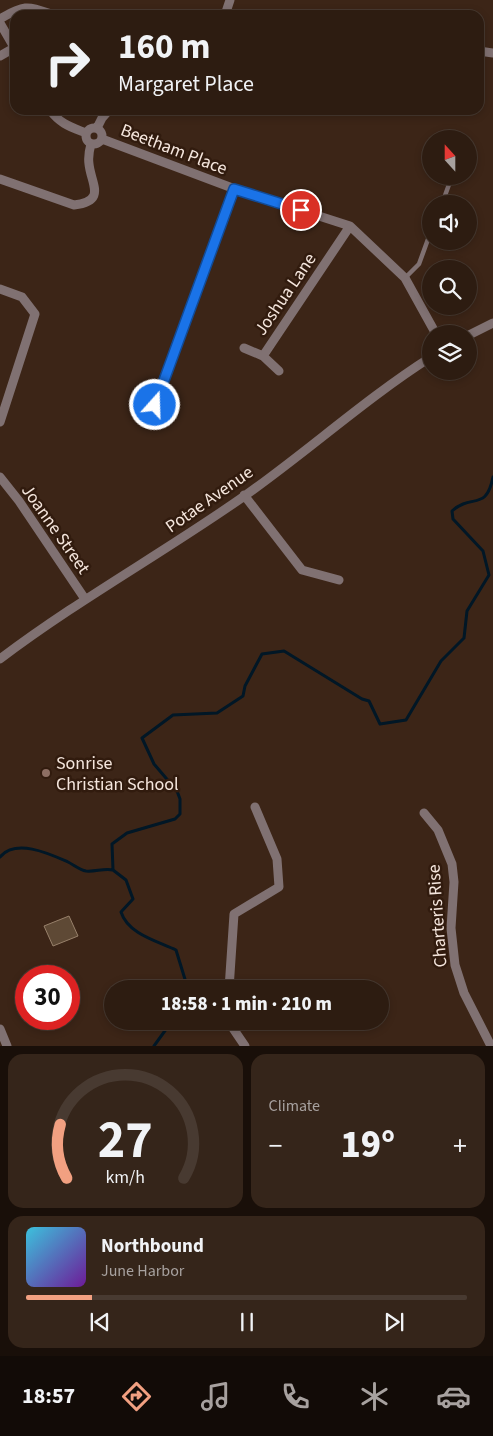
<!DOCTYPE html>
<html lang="en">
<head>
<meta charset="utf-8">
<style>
  :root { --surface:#2d1c11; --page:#35251a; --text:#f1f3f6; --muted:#a7a19f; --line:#483a31; --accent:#f2a081 }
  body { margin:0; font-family:"Source Sans 3",sans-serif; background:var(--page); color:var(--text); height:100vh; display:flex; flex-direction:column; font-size:19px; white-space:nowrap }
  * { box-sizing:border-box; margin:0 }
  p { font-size:16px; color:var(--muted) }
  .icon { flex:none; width:28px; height:28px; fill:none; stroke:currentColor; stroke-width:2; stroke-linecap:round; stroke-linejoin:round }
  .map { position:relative; height:1046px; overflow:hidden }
  .panel { display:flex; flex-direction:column; gap:8px; padding:8px; background:#190f09; flex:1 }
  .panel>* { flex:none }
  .guide { position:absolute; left:10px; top:10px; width:474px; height:105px; border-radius:15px; box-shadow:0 2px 8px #0003,0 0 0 1px var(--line); background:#2d1c11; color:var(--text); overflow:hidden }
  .needle { width:32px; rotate:339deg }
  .buttons { position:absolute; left:422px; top:130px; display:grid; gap:10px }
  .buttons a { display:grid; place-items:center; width:55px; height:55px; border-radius:50%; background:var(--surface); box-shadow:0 2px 8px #0003,0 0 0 1px var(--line); font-size:25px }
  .speed { position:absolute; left:15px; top:965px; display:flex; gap:10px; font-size:25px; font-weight:700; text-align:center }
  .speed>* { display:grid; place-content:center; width:65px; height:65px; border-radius:50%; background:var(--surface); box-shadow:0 2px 8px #0003,0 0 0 1px var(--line); line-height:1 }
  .speed .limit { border:8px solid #d22; background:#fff; color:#111 }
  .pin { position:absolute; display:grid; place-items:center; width:42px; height:42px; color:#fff; margin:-21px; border:2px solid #fff; border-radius:50%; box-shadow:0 1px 5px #0007 }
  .me { position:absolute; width:55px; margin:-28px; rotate:20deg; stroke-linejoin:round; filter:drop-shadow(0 0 4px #0008) }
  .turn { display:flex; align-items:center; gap:18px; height:105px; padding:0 25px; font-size:22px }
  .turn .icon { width:65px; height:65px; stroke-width:2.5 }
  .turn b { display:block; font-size:35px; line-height:42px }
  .big { font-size:38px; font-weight:800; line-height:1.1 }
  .panel .tile { flex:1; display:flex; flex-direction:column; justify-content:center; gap:8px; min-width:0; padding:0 18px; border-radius:15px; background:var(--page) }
  .panel .dial { align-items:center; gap:0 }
  .dial svg { height:130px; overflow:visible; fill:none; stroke:var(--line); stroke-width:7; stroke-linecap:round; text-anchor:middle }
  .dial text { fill:var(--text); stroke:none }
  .song { display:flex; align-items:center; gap:15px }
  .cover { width:60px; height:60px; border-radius:8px; background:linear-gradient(135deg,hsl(190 70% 55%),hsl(280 70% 35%)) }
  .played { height:5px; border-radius:2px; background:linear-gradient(90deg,var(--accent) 15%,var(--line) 15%) }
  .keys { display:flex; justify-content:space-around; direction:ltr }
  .heat { display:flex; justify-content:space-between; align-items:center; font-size:28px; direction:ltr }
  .panel .tiles { flex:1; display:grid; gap:8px; grid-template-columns:1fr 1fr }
  .tile:last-child { grid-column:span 2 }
  .trip { position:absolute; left:104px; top:980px; width:285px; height:50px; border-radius:25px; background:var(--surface); box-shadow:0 2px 8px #0003,0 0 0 1px var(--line); font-weight:800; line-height:50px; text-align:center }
  .menu { display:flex; height:80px; justify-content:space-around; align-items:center; background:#120b07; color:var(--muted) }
  .menu .icon { width:35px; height:35px }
  .menu .current { color:var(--accent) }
  .menu b { font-size:22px; color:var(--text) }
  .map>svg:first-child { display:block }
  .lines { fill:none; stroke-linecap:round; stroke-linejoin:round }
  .stream { stroke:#011726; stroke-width:3 }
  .building { fill:#5e4935; stroke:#98816b }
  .lane { stroke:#807172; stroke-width:4.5 }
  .street { stroke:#807172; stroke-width:9 }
  .route-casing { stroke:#114b97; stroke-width:12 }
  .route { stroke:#1a73e8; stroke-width:9 }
  .education-dot { fill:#8d6e63; stroke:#311b0e; stroke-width:2 }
  .labels { text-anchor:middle; stroke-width:5; stroke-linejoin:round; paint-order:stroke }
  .street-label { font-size:18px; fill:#f5e6dd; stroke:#311b0e }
  .poi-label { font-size:18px; fill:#f5e6dd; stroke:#311b0e; text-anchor:start }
</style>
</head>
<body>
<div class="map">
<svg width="493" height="1046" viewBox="0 0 493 1046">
  <rect width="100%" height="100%" fill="#3c2517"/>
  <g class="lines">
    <path class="stream" d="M0,857C16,838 50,854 68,862C74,865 80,870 86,871C95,872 104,868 113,870
      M188,989L176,950C157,941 128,934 121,912L133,899L126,880L113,870L112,844L127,833L175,819L180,814V799L177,791L154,764L142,738L173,715L217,713L243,696L245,686L262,654L284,651L362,699L369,701L380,724L406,720L441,661L464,638L467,611L489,575L483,551L453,519L452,511C472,493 486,512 493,477
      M154,1046L172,1021"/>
  </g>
  <path class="building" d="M69,916L78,936L53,946L44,926Z"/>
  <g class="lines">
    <path class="lane" d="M442,204L452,176
      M405,278L419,264L431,231"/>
    <path class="street" d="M225,15L230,0
      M0,19C25,4 27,6 54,15
      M0,23L15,49
      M479,51L493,53
      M0,56L14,48
      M50,110C60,124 71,127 86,133
      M86 136a8 8 0 1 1 16 0a8 8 0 1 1-16 0Z
      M97,128L102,118L109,110
      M102,139L235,189L350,226L405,278L436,334
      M0,179L74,205C107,201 91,184 89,164C88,157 89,151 91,144
      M0,289L22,297L35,314L0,422
      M469,335L493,323
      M244,348L263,356L279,371
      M263,356L350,226
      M155,405L235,189
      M0,477L19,501L85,599
      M244,495L302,570L339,580
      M0,659C78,600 163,553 243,497C307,452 365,399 431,357
      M424,813L438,830L452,864L454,882L451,928L455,965L464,993L491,1046
      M229,989L234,914L279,887L277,859L255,807
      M228,1021L245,1046
      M0,1029L7,1046"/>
  </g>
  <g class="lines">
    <g class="route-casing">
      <path id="route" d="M155,405L234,189L301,210"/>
    </g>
    <use href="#route" class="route"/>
  </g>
  <circle class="education-dot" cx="46" cy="773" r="5"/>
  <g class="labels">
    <g class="street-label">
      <text transform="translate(174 149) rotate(21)" y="6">Beetham Place</text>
      <text transform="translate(285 294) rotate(-56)" y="6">Joshua Lane</text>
      <text transform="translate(209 499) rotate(-35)" y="6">Potae Avenue</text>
      <text transform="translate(56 529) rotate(55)" y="6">Joanne Street</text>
      <text transform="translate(437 916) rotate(-94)" y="6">Charteris Rise</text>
    </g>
    <g class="poi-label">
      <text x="56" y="769">Sonrise<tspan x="56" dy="21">Christian School</tspan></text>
    </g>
  </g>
</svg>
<div class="buttons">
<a><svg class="needle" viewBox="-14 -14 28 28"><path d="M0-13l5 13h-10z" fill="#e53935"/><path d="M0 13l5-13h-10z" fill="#a7a19f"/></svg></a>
<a><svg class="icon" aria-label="sound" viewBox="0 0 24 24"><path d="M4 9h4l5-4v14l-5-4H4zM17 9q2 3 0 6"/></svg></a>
<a><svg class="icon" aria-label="search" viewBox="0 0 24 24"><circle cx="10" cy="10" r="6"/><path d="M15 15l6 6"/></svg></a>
<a><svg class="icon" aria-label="layers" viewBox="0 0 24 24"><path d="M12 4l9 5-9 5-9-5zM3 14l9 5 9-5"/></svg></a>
</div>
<div class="speed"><div class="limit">30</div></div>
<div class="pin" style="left:301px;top:210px;background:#d93025"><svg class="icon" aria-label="arrive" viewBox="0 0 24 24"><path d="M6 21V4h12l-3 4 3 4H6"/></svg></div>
<svg class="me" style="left:155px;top:405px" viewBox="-20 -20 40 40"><circle r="17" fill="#1a73e8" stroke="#fff" stroke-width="3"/><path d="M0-11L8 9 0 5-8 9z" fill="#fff"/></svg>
<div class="trip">18:58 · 1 min · 210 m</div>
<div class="guide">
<div class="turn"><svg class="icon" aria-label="right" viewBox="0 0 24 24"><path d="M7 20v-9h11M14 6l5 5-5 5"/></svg><div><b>160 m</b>Margaret Place</div></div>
</div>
</div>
<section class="panel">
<div class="tiles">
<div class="tile dial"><svg viewBox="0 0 100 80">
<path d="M14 69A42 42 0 1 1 86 69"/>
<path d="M14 69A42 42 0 0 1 10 36" stroke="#f2a081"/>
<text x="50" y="56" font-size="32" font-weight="700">27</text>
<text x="50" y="72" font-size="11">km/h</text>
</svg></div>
<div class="tile"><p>Climate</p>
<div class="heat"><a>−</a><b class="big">19°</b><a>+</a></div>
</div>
<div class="tile">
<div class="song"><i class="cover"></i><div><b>Northbound</b><p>June Harbor</p></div></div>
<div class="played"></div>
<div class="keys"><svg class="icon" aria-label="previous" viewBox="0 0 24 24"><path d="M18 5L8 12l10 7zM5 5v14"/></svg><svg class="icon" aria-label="pause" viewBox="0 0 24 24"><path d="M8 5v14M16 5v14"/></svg><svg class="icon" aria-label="next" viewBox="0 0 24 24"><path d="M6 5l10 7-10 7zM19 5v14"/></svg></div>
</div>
</div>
</section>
<nav class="menu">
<b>18:57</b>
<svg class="icon current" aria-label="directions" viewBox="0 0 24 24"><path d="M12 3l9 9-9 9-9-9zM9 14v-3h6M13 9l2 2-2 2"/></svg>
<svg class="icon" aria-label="music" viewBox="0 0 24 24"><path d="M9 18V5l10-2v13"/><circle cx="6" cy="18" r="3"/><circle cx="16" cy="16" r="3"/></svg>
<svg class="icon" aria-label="phone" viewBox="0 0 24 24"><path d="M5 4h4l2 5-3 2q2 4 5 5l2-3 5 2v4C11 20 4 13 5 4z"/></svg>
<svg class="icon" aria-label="climate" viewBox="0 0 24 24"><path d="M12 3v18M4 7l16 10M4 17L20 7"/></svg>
<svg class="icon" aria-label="car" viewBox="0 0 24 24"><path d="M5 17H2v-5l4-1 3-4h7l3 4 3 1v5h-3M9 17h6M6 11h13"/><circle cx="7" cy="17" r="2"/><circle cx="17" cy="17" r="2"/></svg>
</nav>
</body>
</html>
